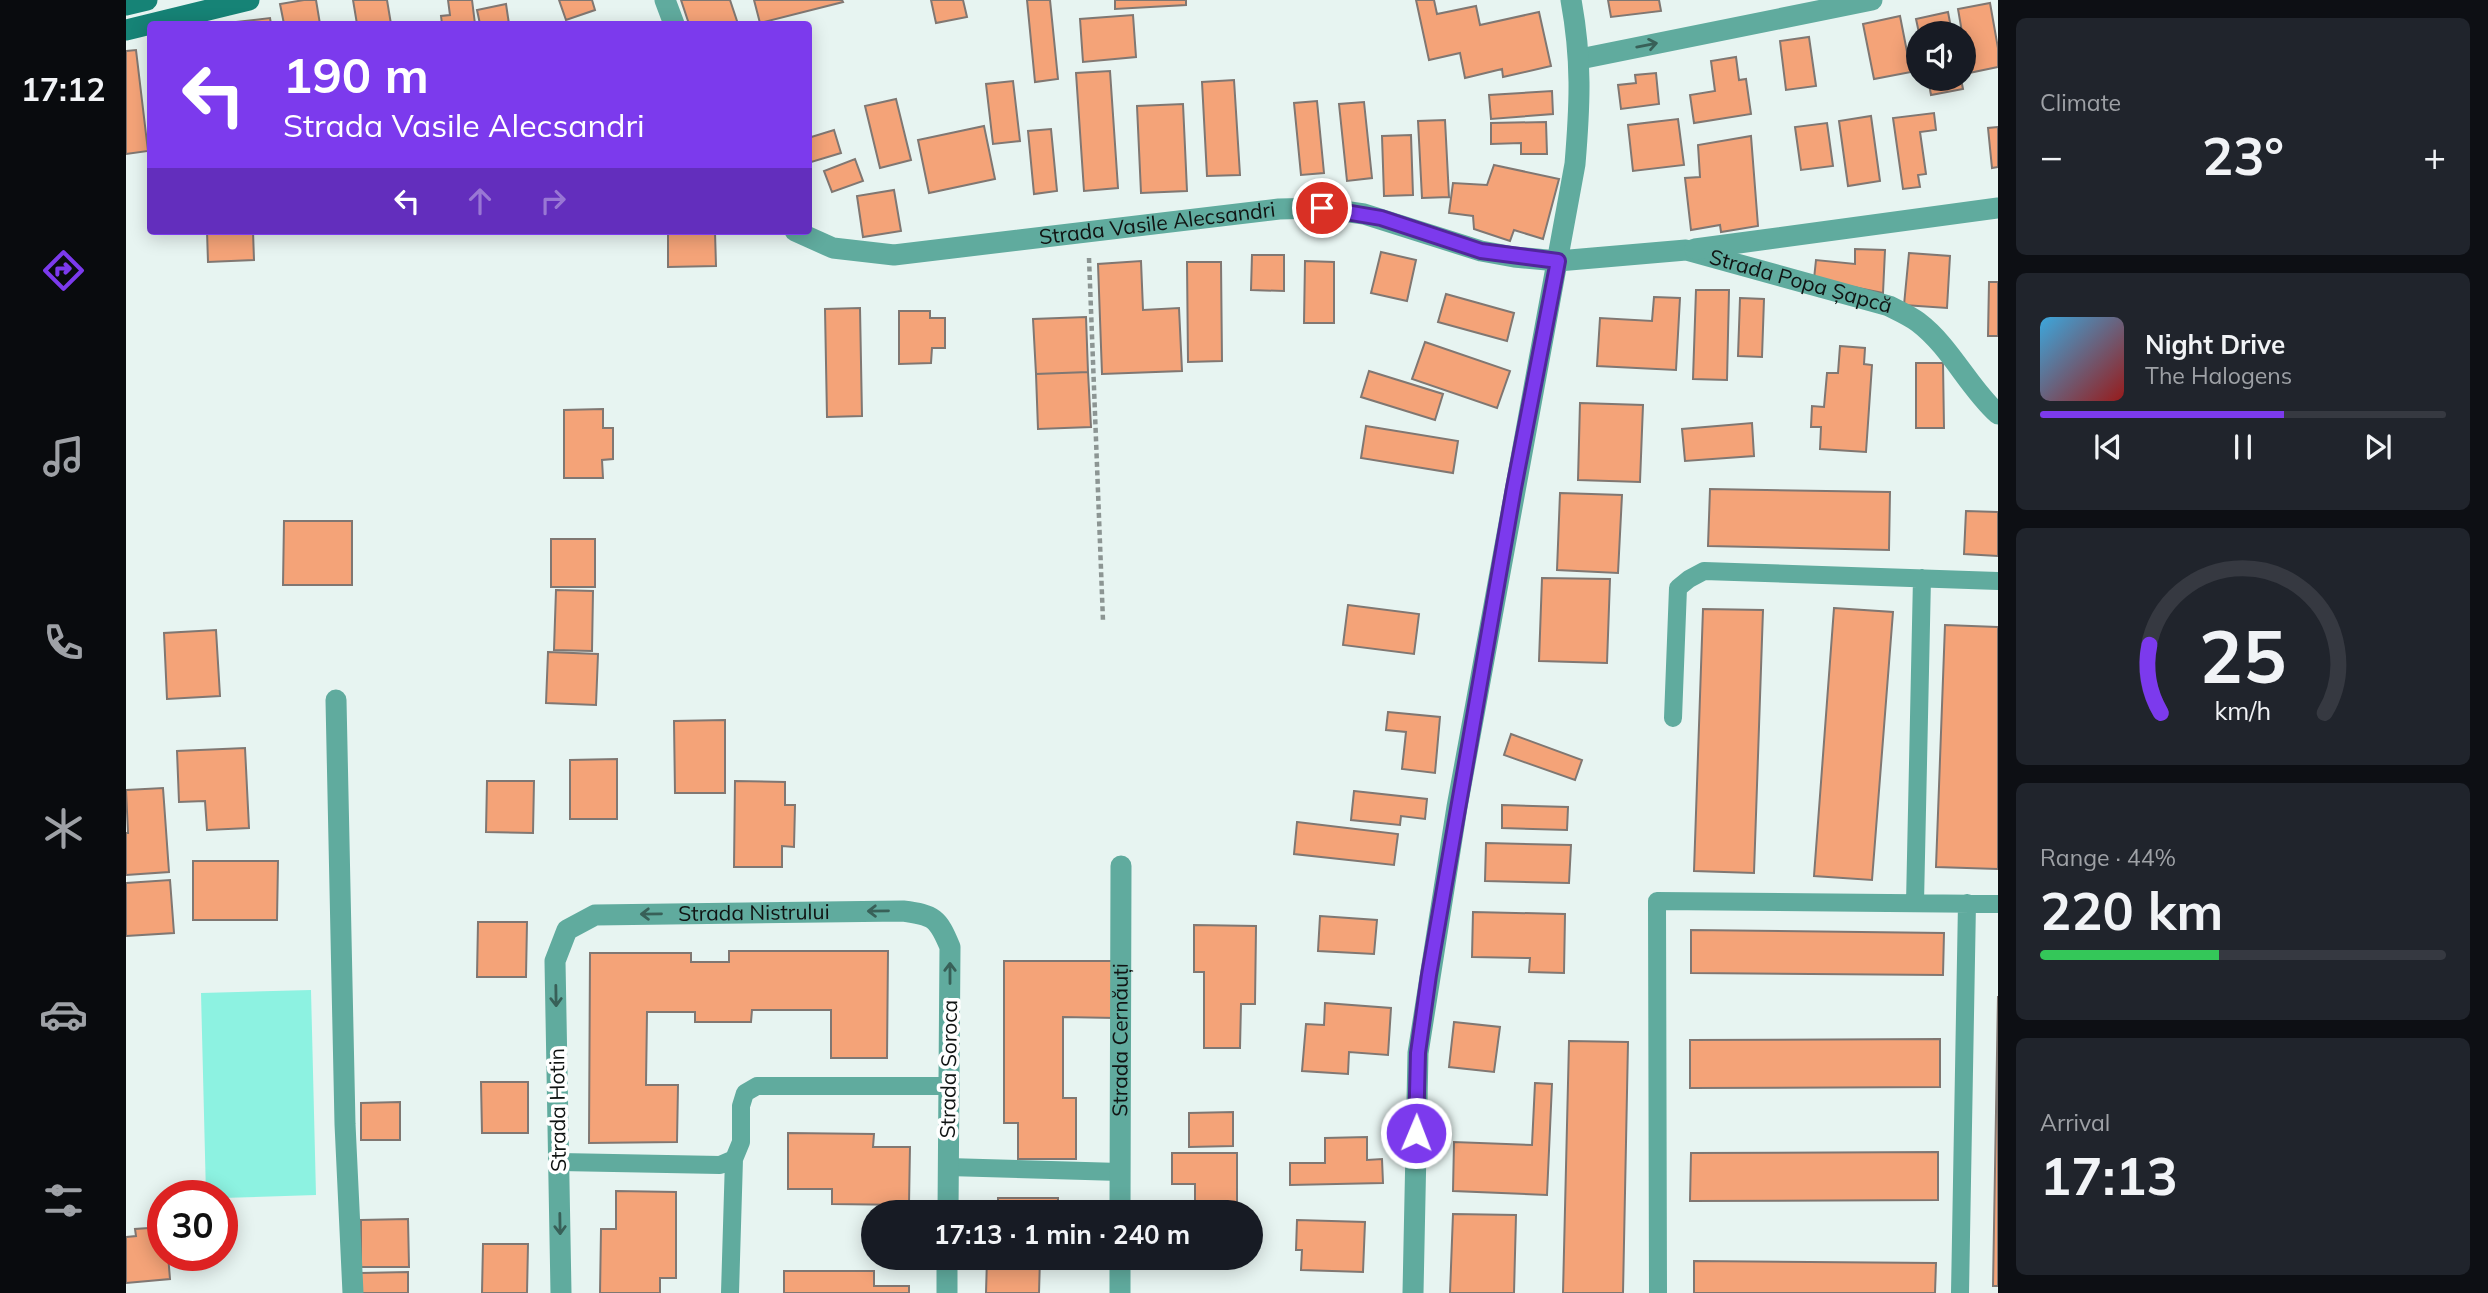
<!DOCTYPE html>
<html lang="en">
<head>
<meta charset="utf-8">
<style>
  :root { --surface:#171b24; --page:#20242c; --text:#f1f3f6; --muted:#9ea1a6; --line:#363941; --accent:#7c3aed }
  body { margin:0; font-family:Mulish,sans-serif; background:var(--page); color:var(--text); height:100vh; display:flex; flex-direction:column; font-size:26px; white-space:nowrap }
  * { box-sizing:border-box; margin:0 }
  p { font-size:23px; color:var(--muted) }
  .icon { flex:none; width:38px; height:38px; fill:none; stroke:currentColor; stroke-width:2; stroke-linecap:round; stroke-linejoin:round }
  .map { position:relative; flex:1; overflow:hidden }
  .side { display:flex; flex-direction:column; gap:18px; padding:18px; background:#0d0f14; width:490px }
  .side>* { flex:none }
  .hud { position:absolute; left:21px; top:21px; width:665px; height:214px; border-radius:7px; box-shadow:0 4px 18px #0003; background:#7c3aed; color:#fff; overflow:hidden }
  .tools { position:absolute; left:1780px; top:21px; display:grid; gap:14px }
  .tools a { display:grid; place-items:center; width:70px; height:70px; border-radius:50%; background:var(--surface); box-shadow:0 4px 18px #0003; font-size:35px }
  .speed { position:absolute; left:21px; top:1180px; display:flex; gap:14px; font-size:35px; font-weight:700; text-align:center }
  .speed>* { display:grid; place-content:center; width:91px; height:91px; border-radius:50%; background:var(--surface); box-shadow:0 4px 18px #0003; line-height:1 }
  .speed .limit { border:10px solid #d22; background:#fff; color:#111 }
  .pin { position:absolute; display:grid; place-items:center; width:60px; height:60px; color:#fff; margin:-30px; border:4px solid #fff; border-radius:50%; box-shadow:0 2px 7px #0007 }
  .me { position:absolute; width:77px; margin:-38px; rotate:1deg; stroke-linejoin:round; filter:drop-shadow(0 0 5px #0008) }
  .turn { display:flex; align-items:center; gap:24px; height:147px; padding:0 21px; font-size:32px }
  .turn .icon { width:91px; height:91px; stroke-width:2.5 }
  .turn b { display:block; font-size:49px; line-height:60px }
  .lanes { display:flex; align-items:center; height:66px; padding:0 21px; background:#0003; justify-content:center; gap:35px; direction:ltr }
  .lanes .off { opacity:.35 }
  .big { font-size:52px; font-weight:700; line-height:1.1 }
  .side .card { flex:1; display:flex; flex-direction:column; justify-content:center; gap:10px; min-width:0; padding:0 24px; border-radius:10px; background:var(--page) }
  .side .dial { align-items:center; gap:0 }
  .dial svg { height:182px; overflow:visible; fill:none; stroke:var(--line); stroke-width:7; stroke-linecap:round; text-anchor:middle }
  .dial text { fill:var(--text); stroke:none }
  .song { display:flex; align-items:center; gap:21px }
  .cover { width:84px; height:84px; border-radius:10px; background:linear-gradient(135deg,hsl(200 70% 55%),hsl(0 70% 35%)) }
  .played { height:7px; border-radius:4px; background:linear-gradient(90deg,var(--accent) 60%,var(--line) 60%) }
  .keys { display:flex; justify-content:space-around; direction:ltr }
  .heat { display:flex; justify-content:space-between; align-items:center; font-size:38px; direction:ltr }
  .charge { height:10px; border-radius:5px; background:linear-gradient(90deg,#34c759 44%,var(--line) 0) }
  .trip { position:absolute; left:735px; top:1200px; width:402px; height:70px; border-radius:35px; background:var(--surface); box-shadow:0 4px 18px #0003; font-weight:700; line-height:70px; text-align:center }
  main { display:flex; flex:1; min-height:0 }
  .tab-bar { display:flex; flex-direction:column; width:126px; justify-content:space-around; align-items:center; background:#090b0e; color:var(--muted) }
  .tab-bar .icon { width:49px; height:49px }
  .tab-bar .selected { color:var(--accent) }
  .tab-bar b { font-size:32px; color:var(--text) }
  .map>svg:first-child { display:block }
  .green { fill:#8df2e1 }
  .building { fill:#f4a378; stroke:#807772; stroke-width:2 }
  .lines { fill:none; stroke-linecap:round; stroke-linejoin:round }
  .path { stroke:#8c9593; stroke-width:4.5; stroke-dasharray:5 3.5; stroke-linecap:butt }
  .lane { stroke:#60ab9e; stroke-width:18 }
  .street { stroke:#60ab9e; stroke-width:21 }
  .secondary { stroke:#168376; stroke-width:21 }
  .oneway { stroke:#386058 }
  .route-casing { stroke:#51269a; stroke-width:18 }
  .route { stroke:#7c3aed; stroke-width:12 }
  .labels { text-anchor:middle; stroke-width:7; stroke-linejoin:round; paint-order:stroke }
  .street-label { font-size:21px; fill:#101413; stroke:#fff }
</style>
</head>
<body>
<main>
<nav class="tab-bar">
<b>17:12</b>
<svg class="icon selected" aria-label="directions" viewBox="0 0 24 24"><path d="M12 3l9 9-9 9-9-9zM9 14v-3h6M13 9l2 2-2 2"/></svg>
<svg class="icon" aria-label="music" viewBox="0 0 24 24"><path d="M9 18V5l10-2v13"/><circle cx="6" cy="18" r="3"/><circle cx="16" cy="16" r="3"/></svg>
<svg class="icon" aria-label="phone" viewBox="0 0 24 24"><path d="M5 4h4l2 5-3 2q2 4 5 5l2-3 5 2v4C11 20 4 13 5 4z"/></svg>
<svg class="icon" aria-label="climate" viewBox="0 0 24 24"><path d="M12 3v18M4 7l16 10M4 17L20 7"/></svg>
<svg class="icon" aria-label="car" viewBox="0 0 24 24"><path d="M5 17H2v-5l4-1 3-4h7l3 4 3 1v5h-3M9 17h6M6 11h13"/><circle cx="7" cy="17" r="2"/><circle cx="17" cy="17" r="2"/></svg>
<svg class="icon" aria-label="filters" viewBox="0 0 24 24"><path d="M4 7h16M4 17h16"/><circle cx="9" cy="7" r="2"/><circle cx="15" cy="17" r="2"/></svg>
</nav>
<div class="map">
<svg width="1872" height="1293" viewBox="0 0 1872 1293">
  <rect width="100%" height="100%" fill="#e7f4f1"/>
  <path class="green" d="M185,990L190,1195L96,1198V1195H80L75,993Z"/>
  <path class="building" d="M178,0H190L194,24H158L154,4Z
    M227,0H261L265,24H231Z
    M322,0H346L349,24H316L315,16L324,15Z
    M433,0H466L469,10L440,20Z
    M555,0H604L612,24H563Z
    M628,0H716L717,2L634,23Z
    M805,0H837L841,17L810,23Z
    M901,0H924L932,79L909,82Z
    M989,0H1060V5L989,9Z
    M1290,0H1308L1311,14L1350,6L1354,25L1413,12L1425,66L1377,77L1376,69L1339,78L1334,53L1303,60Z
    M1482,0H1533L1535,11L1485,17Z
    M1864,3L1872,48V67L1843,73L1832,9Z
    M380,4L383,24H354L351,10Z
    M1822,12L1826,33H1793L1790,19Z
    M1007,15L1010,57L957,62L954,19Z
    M1774,16L1785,72L1748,79L1737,24Z
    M144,18L145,24H102V23Z
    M1683,37L1690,86L1660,90L1654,41Z
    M10,50L22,151L0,154V51Z
    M1610,57L1613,80L1620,79L1625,114L1568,123L1564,95L1589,91L1585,61Z
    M984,71L992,188L958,191L950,73Z
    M1530,73L1533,104L1495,109L1492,85L1510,83L1509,75Z
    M1802,79H1835L1837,89L1805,95Z
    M1108,80L1114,175L1081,176L1076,82Z
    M887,81L894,141L867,144L860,84Z
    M1426,91L1427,114L1365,119L1363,95Z
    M770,99L785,160L754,168L739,106Z
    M1191,101L1198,173L1175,175L1168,103Z
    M1238,102L1246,178L1221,181L1213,104Z
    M1057,104L1061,191L1015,193L1011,106Z
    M1808,113L1810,130L1794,132L1800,174L1792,175L1794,187L1777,189L1767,118Z
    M1745,116L1754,181L1722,186L1713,121Z
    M1552,119L1558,165L1507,171L1502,125Z
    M1319,120L1323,197L1296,198L1292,121Z
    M1420,122L1421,154H1395V143L1365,144V123Z
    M1701,123L1707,166L1675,170L1669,127Z
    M858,126L869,179L803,193L792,140Z
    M1872,127V167L1866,168L1862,128Z
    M925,129L931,191L908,194L902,131Z
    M708,130L715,153L682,163V138Z
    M1285,135L1287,195L1258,196L1256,136Z
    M1625,136L1632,226L1595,232L1594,225L1565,230L1559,178L1574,177L1572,145Z
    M729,159L737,181L706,192L698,171Z
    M1368,165L1433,179L1417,239L1388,230L1384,241L1348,229L1347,216L1323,213L1327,183L1361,185Z
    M768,190L775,231L737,237L731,196Z
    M81,231H127L128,260L82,262Z
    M542,231L589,232L590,266L542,267Z
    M1729,249L1759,250L1757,293L1688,279L1690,260L1729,264Z
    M1255,252L1290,260L1281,301L1245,293Z
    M1783,253L1824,256L1821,308L1778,305Z
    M1126,255H1158V291L1125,290Z
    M1015,261L1017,310L1053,308L1056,371L976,374L972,264Z
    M1179,261L1208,262V323H1178Z
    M1061,262H1095L1096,361L1062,362Z
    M1863,282H1872V336H1862Z
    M1570,290H1603L1601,380L1567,379Z
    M1320,294L1388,313L1381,341L1312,322Z
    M1528,297L1554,298L1550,370L1471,366L1474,318L1526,321Z
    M1614,298L1638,299L1636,357L1612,356Z
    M734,308L736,416L701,417L699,309Z
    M773,311H804V318H819V348H806L805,363L773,364Z
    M960,317L962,372L910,374L907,319Z
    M1299,342L1384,371L1371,408L1286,379Z
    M1714,346L1739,348L1738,364L1746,365L1740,452L1694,449L1695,427H1685L1686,406L1698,407L1701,373H1712Z
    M1790,363H1817L1818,428H1790Z
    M1243,371L1317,394L1309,420L1235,397Z
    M962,372L965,427L912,429L910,374Z
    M1454,403L1517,405L1514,482L1452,480Z
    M477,409V428H487V459L476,460L477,478H438V410Z
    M1626,423L1628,456L1559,461L1556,429Z
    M1240,426L1332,441L1327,473L1235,458Z
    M1584,489L1764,492L1763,550L1582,546Z
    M1434,493L1496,495L1492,573L1431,570Z
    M1840,511L1872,512V556L1838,554Z
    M158,521H226V585H157Z
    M425,539H469V587H425Z
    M1416,578L1484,579L1481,663L1413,661Z
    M430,590L467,591L466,651L428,650Z
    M1222,605L1293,614L1288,654L1217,645Z
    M1708,608L1767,612L1746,880L1688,876Z
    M1577,609L1637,610L1628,873L1568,871Z
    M1819,625L1872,627V869L1810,867Z
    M90,630L94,696L41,699L38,633Z
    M422,652L472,654L470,705L420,703Z
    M1262,712L1314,717L1309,773L1276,769L1280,732L1260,730Z
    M599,720V793H549L548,721Z
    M1385,734L1456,760L1449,780L1378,755Z
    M119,748L123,828L81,830L79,801L53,802L51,751Z
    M491,759V819H444V760Z
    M361,781H408L407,833L360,832Z
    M609,781L659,782V805H669L668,847L656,846V867H608Z
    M37,788L43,872L0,875V833H2L0,790Z
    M1228,791L1301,799L1299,819L1275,816L1274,825L1225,820Z
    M1376,805L1442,807L1441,830L1376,828Z
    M1171,822L1272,834L1268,865L1168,854Z
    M1360,843L1445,845L1443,883L1359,881Z
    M67,861H152L151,920H67Z
    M44,880L48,933L0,936V883Z
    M1347,912L1439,914L1438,973L1403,972L1404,958L1346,957Z
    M1194,916L1251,920L1248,954L1192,951Z
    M352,922H401L400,977H351Z
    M1068,925L1130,926L1129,1004H1115L1114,1048H1078V972H1068Z
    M1565,930L1818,933L1817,975L1565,973Z
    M603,951H762L761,1058H705V1010H626L625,1022H569V1012H521L520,1085H552L551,1142L463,1143L464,953H565V962H603Z
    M878,961H989V1018L937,1017V1098H950V1159H892V1123H878Z
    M1872,996V1286H1867Z
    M1199,1003L1265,1008L1262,1055L1223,1052L1222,1074L1176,1071L1180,1024L1198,1025Z
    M1328,1022L1374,1027L1368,1072L1323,1067Z
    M1814,1039V1087L1564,1088V1040Z
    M1443,1041L1502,1042L1497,1293H1437Z
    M355,1082H402V1133H356Z
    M1409,1083L1426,1084L1421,1195L1327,1191L1328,1142L1406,1145Z
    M274,1102V1140H235V1103Z
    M1107,1112V1146L1063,1147V1113Z
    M662,1133L748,1134L747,1147H784L783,1205L706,1204V1189H662Z
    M1241,1137V1160L1256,1159L1257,1183L1164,1185V1163H1199V1138Z
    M1812,1152V1200L1564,1201L1565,1153Z
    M1046,1153H1111V1205H1069V1184H1046Z
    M490,1191L550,1192V1278H534V1293H474L475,1229H490Z
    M872,1198H932V1213H872Z
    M1327,1214L1390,1215L1388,1293H1324Z
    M282,1219L283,1267H235V1220Z
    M1171,1220L1239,1222L1237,1272L1175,1270L1176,1250H1170Z
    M37,1227V1255H42L44,1279L0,1283V1237L10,1236L9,1229Z
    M357,1244H402L401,1293H356Z
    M861,1258H914L913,1293H860Z
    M1568,1261L1810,1263L1809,1293H1568Z
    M658,1271H748V1286H783V1293H658Z
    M282,1272V1293H235V1273Z"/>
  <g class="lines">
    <path class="path" d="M963,258L977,621"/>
    <path class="lane" d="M1547,718L1552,588L1563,579L1578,571L1872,581
      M1789,903L1796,578
      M434,1162L594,1165L608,1159L615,1142V1106L619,1093L631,1086H823
      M822,1167L994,1172
      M604,1293L608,1159
      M1532,1293L1531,901L1872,904
      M1834,1293L1841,903"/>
    <g class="street">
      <path d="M539,0L548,24"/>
      <path d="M1454,59L1746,0"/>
      <path id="s1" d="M669,231L707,248L768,255L1153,209L1196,208L1238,214L1355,251L1388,257L1432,261L1560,250L1763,306C1773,311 1784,316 1792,322C1825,347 1842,387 1872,414"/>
      <path d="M1569,249L1872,208"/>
      <path d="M210,700L219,1124L227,1293"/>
      <path id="s2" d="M994,1213L995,866"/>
      <path d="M994,1258V1293"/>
      <path id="s3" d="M435,1293L429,961L441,930L469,915L777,911C808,915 812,918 824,947L822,1213"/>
      <path d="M821,1293V1258"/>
      <path d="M1287,1293L1292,1053L1331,807L1449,164C1454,104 1456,60 1445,0"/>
    </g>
    <path class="secondary" d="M0,5L21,0
      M0,30L123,0"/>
  </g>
  <defs><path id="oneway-shaft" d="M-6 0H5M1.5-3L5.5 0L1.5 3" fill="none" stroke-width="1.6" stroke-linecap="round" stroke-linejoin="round" transform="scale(1.75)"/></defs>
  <g class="oneway">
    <use href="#oneway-shaft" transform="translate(1521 45) rotate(-11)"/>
    <use href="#oneway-shaft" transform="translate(752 911) rotate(179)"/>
    <use href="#oneway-shaft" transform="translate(525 914) rotate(179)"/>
    <use href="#oneway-shaft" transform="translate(824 973) rotate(-90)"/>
    <use href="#oneway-shaft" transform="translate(430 996) rotate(89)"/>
    <use href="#oneway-shaft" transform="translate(434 1224) rotate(89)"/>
  </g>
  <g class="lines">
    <g class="route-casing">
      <path id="route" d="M1196,208L1255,218L1355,251L1432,261L1388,488L1303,975L1292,1053L1290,1133"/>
    </g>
    <use href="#route" class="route"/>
  </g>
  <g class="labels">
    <g class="street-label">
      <text dy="7" stroke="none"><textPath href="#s1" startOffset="368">Strada Vasile Alecsandri</textPath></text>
      <text dy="7" stroke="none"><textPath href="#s1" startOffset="1024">Strada Popa Șapcă</textPath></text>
      <text dy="7" stroke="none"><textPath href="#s3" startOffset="556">Strada Nistrului</textPath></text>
      <text dy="7" stroke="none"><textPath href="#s2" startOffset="173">Strada Cernăuți</textPath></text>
      <text transform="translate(823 1069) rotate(-89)" y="7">Strada Soroca</text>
      <text transform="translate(432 1110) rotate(-91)" y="7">Strada Hotin</text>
    </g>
  </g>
</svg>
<div class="tools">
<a><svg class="icon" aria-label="sound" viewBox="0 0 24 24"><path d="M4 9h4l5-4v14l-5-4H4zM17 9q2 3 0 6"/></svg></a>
</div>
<div class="speed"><div class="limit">30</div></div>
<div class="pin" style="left:1196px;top:208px;background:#d93025"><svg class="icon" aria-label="arrive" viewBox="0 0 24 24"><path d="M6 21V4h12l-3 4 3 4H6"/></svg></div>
<svg class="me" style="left:1290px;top:1133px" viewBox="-20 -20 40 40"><circle r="17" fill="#7c3aed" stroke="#fff" stroke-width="3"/><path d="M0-11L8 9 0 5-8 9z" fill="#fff"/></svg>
<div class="trip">17:13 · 1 min · 240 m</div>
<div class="hud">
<div class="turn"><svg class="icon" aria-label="left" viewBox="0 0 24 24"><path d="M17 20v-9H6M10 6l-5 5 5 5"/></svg><div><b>190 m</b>Strada Vasile Alecsandri</div></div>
<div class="lanes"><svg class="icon" aria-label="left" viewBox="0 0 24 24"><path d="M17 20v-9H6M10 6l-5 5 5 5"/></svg><svg class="icon off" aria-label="ahead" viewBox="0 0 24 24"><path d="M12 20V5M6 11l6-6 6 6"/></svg><svg class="icon off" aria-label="right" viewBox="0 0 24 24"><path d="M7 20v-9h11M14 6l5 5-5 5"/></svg></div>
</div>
</div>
<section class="side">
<div class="card"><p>Climate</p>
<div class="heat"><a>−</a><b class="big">23°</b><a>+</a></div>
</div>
<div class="card">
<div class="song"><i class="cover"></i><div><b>Night Drive</b><p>The Halogens</p></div></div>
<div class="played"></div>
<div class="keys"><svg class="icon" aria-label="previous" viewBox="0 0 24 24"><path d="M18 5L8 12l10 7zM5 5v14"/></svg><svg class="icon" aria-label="pause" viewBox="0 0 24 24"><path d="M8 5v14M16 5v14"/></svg><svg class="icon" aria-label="next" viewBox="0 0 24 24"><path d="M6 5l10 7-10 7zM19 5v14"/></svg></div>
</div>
<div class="card dial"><svg viewBox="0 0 100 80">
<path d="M14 69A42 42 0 1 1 86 69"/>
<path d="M14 69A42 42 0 0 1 9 39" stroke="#7c3aed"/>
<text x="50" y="56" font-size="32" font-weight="700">25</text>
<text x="50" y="72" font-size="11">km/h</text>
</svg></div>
<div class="card"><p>Range · 44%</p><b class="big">220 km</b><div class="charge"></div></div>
<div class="card"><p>Arrival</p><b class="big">17:13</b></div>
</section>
</main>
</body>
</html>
